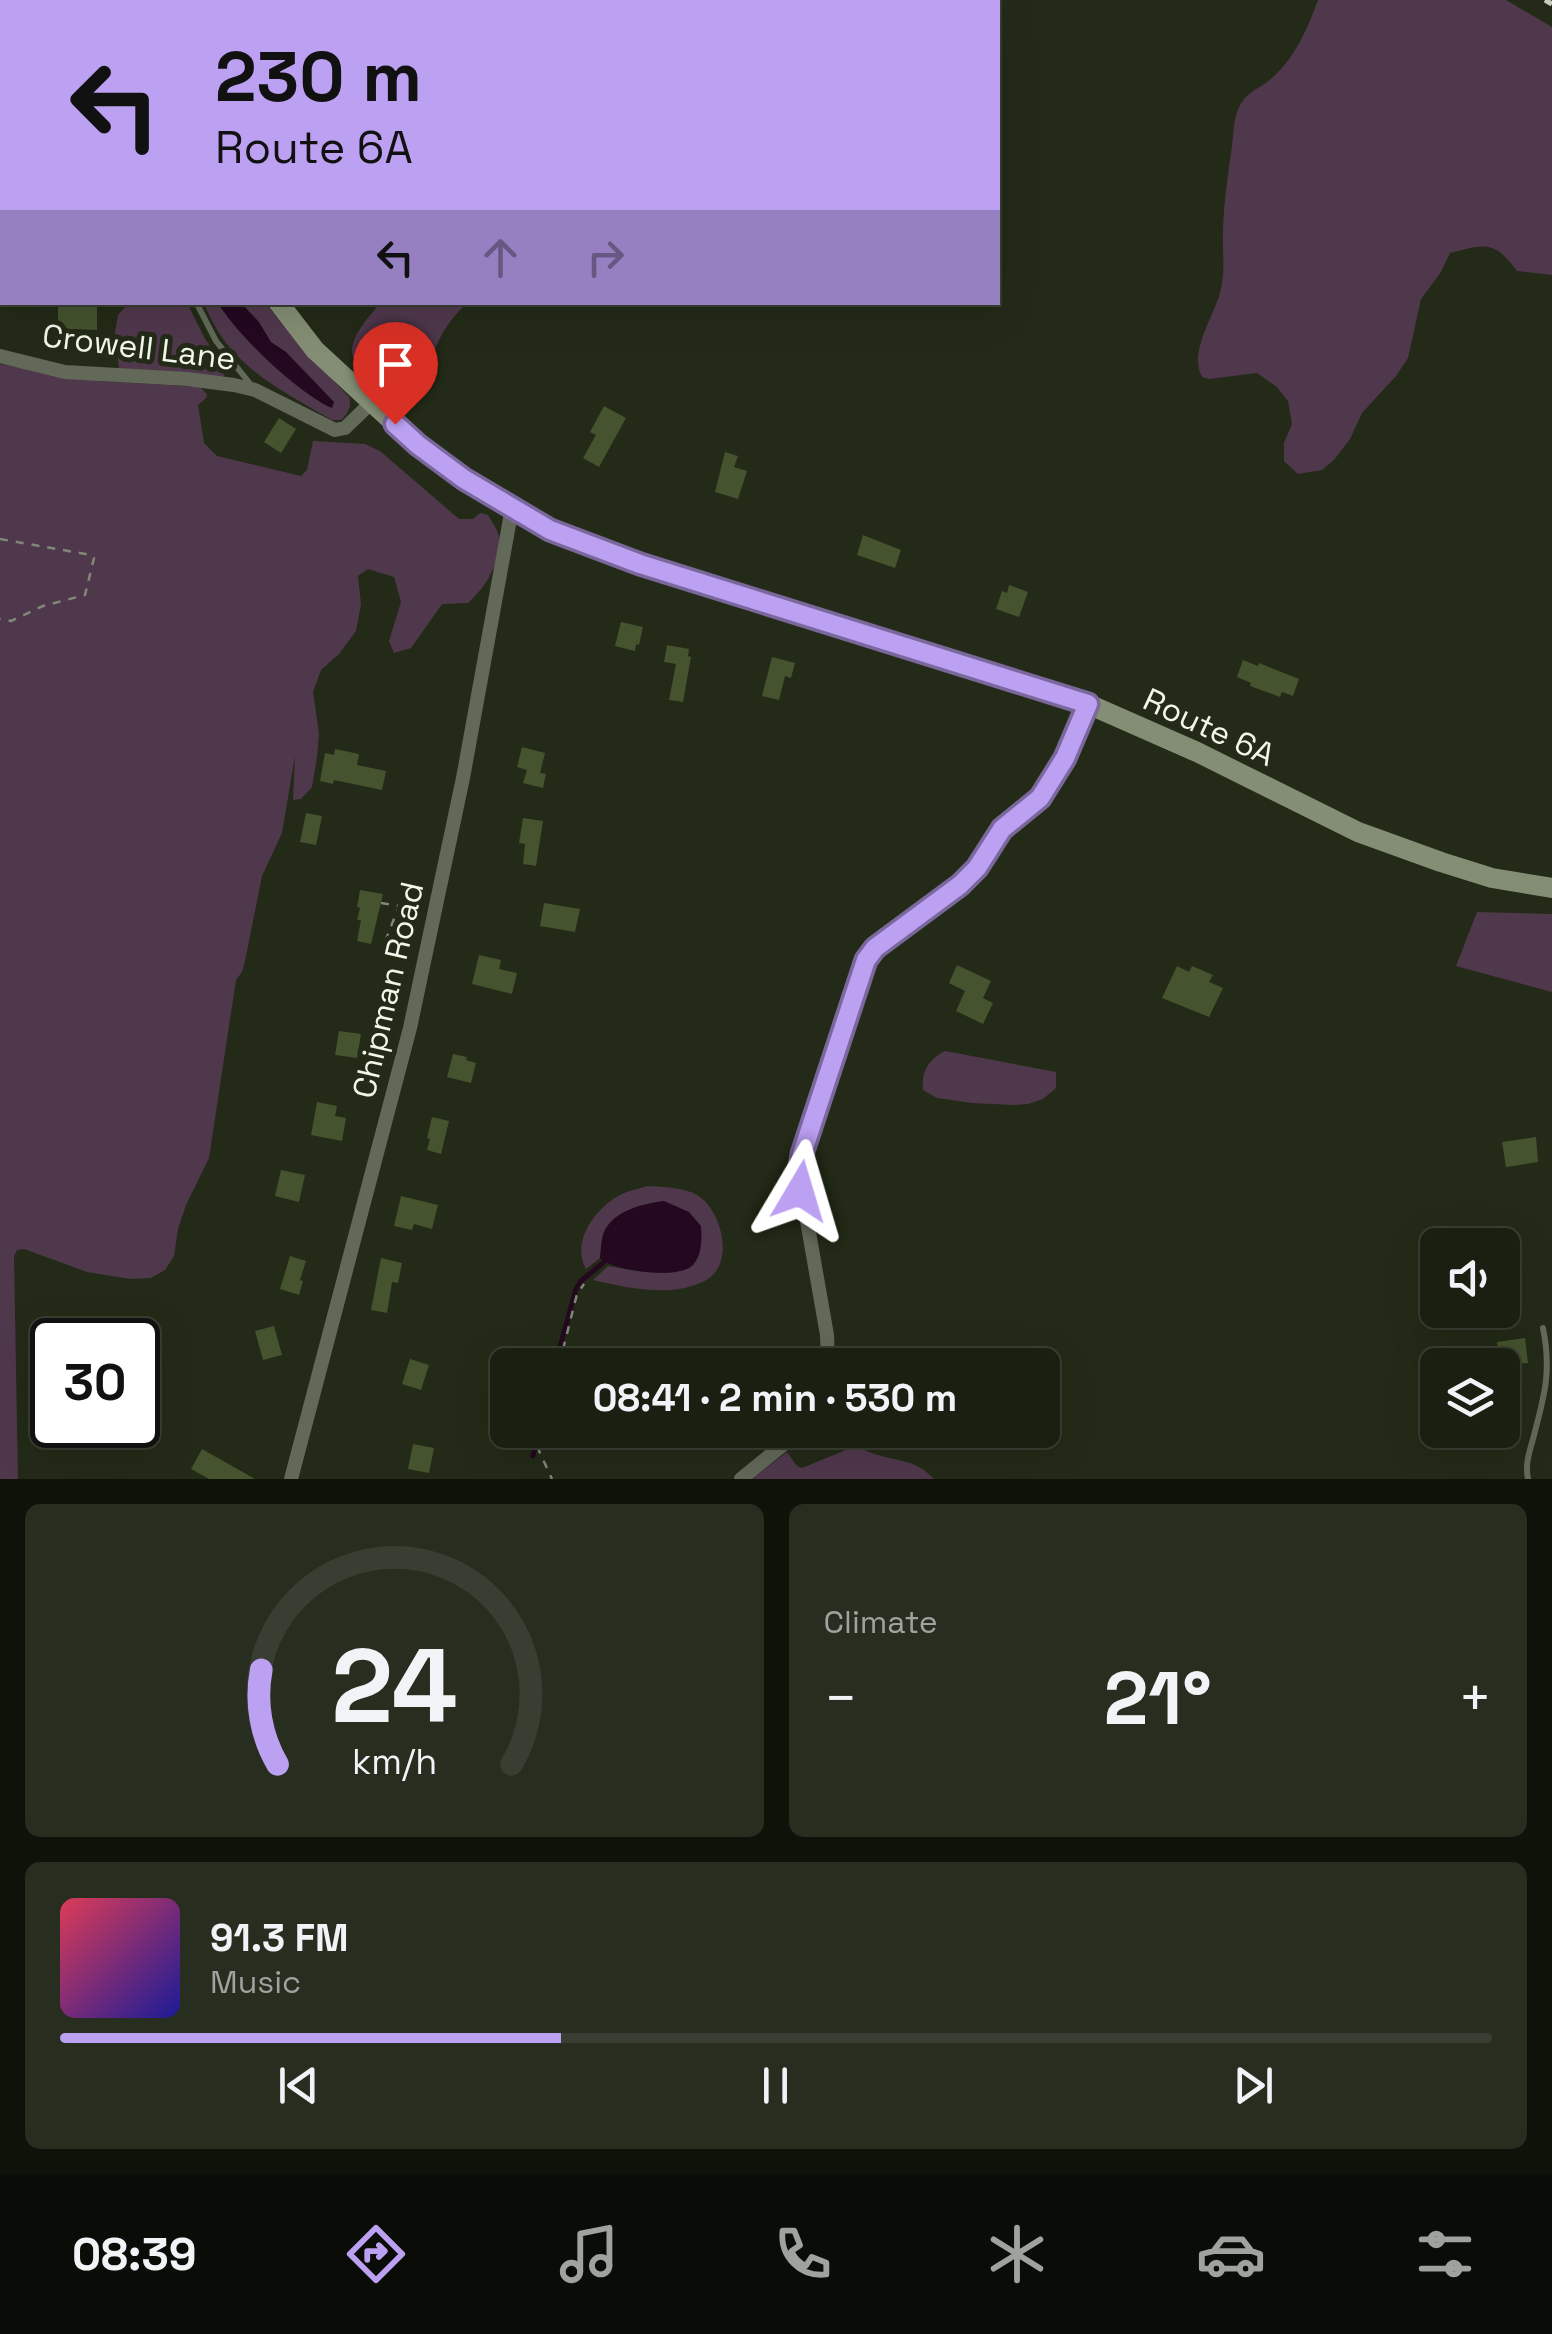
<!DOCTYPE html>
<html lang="en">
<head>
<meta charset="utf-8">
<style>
  :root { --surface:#1a2011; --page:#272d1f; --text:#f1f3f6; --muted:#9fa39f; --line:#383e31; --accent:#bca0f2 }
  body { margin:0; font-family:"Space Grotesk",sans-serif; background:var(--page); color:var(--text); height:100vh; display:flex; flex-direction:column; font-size:38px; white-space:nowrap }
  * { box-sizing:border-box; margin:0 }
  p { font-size:32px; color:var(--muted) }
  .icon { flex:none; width:55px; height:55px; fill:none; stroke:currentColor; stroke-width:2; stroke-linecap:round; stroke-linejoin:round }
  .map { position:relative; height:1479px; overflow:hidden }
  .panel { display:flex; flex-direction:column; gap:25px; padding:25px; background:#0e1209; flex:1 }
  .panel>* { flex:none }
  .banner { position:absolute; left:0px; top:0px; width:1000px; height:305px; box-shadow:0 10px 40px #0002,0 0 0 2px var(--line); background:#bca0f2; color:#111; overflow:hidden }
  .fabs { position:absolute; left:1420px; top:1228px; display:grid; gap:20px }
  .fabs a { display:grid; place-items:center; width:100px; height:100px; border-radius:15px; background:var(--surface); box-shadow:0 10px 40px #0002,0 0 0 2px var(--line); font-size:50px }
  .speed { position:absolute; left:30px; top:1318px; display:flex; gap:20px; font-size:50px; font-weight:700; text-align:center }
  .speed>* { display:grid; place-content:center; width:130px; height:130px; border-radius:50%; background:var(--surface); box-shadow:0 10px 40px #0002,0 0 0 2px var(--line); line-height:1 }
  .speed .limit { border:5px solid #111; border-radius:15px; background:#fff; color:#111 }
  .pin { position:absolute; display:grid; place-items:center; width:85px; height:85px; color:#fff; margin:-102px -42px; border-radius:50% 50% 50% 0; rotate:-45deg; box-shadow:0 0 10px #0007 }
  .pin .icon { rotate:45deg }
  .me { position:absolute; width:110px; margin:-55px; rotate:7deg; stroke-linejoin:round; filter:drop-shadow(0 0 8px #0008) }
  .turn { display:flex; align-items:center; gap:35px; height:210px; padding:0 50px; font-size:45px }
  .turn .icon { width:130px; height:130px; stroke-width:2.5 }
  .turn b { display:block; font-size:70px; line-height:85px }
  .lanes { display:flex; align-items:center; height:95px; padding:0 50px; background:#0003; justify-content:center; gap:50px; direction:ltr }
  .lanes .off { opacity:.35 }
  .big { font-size:75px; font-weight:700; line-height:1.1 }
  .panel .tile { flex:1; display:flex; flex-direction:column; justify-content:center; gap:15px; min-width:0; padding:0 35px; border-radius:15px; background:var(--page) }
  .panel .dial { align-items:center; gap:0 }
  .dial svg { height:260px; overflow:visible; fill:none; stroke:var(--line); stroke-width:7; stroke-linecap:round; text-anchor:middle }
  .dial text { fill:var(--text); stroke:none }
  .song { display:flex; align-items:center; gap:30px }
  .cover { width:120px; height:120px; border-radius:15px; background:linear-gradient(135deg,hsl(350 70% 55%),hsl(240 70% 35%)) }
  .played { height:10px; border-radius:5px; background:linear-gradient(90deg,var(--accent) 35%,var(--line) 35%) }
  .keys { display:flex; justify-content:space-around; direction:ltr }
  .heat { display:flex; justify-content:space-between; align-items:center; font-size:55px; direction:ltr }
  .panel .tiles { flex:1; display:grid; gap:25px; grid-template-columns:1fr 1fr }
  .tile:last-child { grid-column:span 2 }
  .trip { position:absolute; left:490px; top:1348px; width:570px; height:100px; border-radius:15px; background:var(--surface); box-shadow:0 10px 40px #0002,0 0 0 2px var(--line); font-weight:700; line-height:100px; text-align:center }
  .menu { display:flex; height:160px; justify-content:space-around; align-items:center; background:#0a0d07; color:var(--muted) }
  .menu .icon { width:70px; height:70px }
  .menu .active { color:var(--accent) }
  .menu b { font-size:45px; color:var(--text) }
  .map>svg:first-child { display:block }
  .green { fill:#50384c }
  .water { fill:#230820 }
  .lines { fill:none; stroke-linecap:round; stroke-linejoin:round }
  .stream { stroke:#230820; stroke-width:5 }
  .building { fill:#45532f }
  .path { stroke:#828878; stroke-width:2.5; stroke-dasharray:8 8; stroke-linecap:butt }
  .service { stroke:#626959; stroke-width:6 }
  .minor { stroke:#626959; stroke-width:14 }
  .secondary { stroke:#838e74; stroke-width:20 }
  .rail { stroke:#c7cdbf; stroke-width:5; stroke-dasharray:18 18; stroke-linecap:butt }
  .route-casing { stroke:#7a689d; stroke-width:25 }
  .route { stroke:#bca0f2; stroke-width:18 }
  .labels { text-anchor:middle; stroke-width:10; stroke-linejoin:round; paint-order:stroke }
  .street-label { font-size:32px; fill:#f1f7ea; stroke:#232a17 }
</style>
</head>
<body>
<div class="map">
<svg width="1552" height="1479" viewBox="0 0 1552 1479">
  <rect width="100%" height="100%" fill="#232a17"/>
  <path class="green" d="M1318,0H1506L1552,27V275L1517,271C1494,240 1486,244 1450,253L1441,272L1421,299L1408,358L1396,376L1362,413L1350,439L1334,460L1322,470L1298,474L1284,461V443L1292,424L1288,401L1277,387L1257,373L1209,379L1202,377C1187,349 1219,311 1222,283C1225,265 1222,248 1223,230C1224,201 1228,174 1232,146C1234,131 1233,115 1242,102C1249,91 1262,87 1272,78C1294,59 1308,28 1318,0Z
    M137,303H187L205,339L224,365L225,374L222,378L119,369L115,332L118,315L124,308Z
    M204,303H265L309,355L349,397C352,406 348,414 341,420H332C278,388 228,366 204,303Z
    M380,303H467C456,313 446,326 439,340C432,354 430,370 417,381C397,398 351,378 352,349C354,332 370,316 380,303Z
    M0,364L99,381L200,387L207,394L206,398L198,405L204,443L217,456L301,476L307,470L313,441L365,444L380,451L459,519H473L480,513L488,515C492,522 498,530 499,537C502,562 485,588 468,603L442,604L411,648L394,653L389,641L401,602L394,577L368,569L358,576L361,604L356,631L339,654L321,670L313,692L319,733L317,757L312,787L301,799L293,800L295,756L282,833L262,876L245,961L242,972L236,980L209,1158L186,1205L178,1229L174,1256L165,1270L151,1278L130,1279L87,1272L24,1249L17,1250L14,1256L18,1479H0Z
    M1477,912L1552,914V992L1456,966Z
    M945,1051L1056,1072V1088L1043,1099L1028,1104L1013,1105L972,1103L937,1098L923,1090C921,1071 929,1059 945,1051Z
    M647,1186C663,1187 686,1187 700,1197C722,1213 734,1262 708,1279C674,1299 628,1288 593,1280L608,1266C635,1270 671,1280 694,1264L604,1232L600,1258L586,1269C570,1241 597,1206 622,1194C630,1190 639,1189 647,1186Z
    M853,1447C863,1448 869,1453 878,1455C902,1462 916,1460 934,1479H752L787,1452L797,1466L802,1468Z"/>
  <path class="water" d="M218,303H241L259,322L271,342L286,352L334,402L332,408C298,393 237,335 218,303Z
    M664,1201L689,1212L701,1226C702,1240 702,1255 693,1265C679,1280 613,1271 600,1258C601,1250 601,1239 604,1232C614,1210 643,1204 664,1201Z"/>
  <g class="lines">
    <path class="stream" d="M555,1365L576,1289L581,1281L604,1262
      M533,1456L539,1430"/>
  </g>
  <path class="building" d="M58,302H97V330L73,329L72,334H58Z
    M604,406L626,418L599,467L583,458L596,435L590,432Z
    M279,418L296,429L281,453L264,442Z
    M725,452L738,456L734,467L747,471L738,499L715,492Z
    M863,535L901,550L895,568L857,555Z
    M1009,585L1028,592L1019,617L996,609L1002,591L1007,593Z
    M621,622L643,627L639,645L636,644L635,651L615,646Z
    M667,645L689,649L688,656L691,657L683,702L669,700L676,664L664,662Z
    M772,657L795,663L791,678L785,676L779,700L762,696Z
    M1243,660L1258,666L1259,663L1299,679L1293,696L1282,692L1280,697L1250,686L1251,683L1237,677Z
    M522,747L545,753L540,773L546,774L543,788L523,783L527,770L517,767Z
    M335,749L359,754L357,765L386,771L382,790L334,780L333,784L320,781L325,753L334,755Z
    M306,813L322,816L316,845L300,842Z
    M523,818L543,821L536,866L523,864L525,844L519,843Z
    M360,890L383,894L371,944L357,941L361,920H357L360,908L357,907Z
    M544,903L580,909L575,932L540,926Z
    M479,955L501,960L499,969L517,973L512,994L472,984Z
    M957,965L991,981L983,998L993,1003L983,1024L956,1011L965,991L949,983Z
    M1177,966L1189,972L1192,966L1213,975L1209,982L1223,988L1209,1017L1162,998Z
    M339,1031L361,1034L357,1058L335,1055Z
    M453,1054L467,1057L466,1060L476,1063L471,1083L447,1077Z
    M317,1102L337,1106L335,1116L346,1118L342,1141L311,1135Z
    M432,1117L449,1121L441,1154L427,1150L430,1139L427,1138Z
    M1536,1137L1538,1162L1506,1167L1502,1142Z
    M281,1170L305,1175L299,1202L275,1196Z
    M401,1196L438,1205L432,1229L414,1224L412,1230L394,1226Z
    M290,1256L306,1261L300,1280L303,1281L299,1295L280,1289Z
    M381,1258L402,1263L398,1283L392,1282L387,1313L371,1310Z
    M274,1326L282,1355L263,1360L255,1331Z
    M1525,1338L1528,1363L1500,1365L1497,1342Z
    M410,1359L429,1365L421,1390L402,1384Z
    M413,1444L434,1448L429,1473L408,1469Z
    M202,1449L255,1479H209L191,1469Z"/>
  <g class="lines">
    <path class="path" d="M0,539L91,555L94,558L85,595L43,606L11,621L0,619
      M381,903L399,906L385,942
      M559,1365L577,1294L584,1284
      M542,1430L539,1451L552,1479"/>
    <path class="service" d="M262,2L265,0
      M342,2L344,0
      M196,302L216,341L251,385
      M1528,1479C1525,1465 1529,1453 1533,1439C1544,1397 1552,1372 1543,1328"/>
    <path class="minor" d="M0,356L65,372L187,379L234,385L255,390L335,430L345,428L372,402
      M828,1365L827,1335L799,1175L802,1154L866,960L875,948L960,885L977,868L1002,829L1040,798L1065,758L1088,704
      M291,1479L410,1028L463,778L512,508
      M741,1479L801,1430"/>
    <path class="secondary" d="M66,0L68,2
      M278,302L315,350L418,445L464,479L550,529L640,564L1088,704L1197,752L1358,832L1441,862L1492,878L1552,888"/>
    <path class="rail" d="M1545,0L1552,4"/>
  </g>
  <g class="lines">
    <g class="route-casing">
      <path id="route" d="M395,424L418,445L464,479L550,530L640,564L1088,704L1065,758L1040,798L1002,829L977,868L960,885L875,948L866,960L802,1154L799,1175L800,1191"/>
    </g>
    <use href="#route" class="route"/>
  </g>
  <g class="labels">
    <g class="street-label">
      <text transform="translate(139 347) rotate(7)" y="11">Crowell Lane</text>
      <text transform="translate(1209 727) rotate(25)" y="11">Route 6A</text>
      <text transform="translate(388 990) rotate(-77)" y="11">Chipman Road</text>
    </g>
  </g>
</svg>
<div class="fabs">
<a><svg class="icon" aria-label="sound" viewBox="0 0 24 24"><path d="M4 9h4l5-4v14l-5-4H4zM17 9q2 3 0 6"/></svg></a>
<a><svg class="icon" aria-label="layers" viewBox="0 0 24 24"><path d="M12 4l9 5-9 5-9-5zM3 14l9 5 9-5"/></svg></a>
</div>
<div class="speed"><div class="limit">30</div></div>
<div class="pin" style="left:395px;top:424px;background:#d93025"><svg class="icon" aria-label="arrive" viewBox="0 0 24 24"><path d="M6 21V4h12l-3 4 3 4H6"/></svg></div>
<svg class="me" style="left:800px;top:1191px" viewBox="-20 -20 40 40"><path d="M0-17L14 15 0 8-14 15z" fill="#bca0f2" stroke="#fff" stroke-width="4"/></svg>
<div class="trip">08:41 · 2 min · 530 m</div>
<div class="banner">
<div class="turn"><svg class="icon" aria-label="left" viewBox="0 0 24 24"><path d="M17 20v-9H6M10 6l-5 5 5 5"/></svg><div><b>230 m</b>Route 6A</div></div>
<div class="lanes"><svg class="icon" aria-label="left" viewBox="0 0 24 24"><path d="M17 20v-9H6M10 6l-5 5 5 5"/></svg><svg class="icon off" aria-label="ahead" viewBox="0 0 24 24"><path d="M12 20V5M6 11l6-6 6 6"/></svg><svg class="icon off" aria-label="right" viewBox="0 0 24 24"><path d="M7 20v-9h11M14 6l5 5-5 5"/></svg></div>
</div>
</div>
<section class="panel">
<div class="tiles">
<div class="tile dial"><svg viewBox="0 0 100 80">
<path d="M14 69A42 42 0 1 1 86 69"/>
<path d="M14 69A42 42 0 0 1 9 40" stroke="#bca0f2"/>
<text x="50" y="56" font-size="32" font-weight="700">24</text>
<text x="50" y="72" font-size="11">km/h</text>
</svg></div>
<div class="tile"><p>Climate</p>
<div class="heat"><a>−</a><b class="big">21°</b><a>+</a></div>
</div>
<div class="tile">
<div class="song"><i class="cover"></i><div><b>91.3 FM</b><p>Music</p></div></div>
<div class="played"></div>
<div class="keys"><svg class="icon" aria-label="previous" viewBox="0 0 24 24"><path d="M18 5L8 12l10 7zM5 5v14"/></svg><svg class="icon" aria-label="pause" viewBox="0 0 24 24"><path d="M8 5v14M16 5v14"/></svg><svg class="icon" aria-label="next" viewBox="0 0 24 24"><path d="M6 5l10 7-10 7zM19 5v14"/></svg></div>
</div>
</div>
</section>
<nav class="menu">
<b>08:39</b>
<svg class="icon active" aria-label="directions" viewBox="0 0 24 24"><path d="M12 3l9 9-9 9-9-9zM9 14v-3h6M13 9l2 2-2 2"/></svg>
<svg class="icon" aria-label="music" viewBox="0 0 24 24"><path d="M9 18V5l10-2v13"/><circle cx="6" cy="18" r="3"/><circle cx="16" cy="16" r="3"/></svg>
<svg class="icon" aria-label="phone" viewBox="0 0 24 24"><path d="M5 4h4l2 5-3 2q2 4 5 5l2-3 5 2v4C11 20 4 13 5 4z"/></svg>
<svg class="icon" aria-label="climate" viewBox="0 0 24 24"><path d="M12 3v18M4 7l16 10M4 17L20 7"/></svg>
<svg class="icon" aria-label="car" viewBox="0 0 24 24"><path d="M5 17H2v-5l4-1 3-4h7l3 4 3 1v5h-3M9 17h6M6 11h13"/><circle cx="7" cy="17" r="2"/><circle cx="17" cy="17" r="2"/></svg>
<svg class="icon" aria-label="filters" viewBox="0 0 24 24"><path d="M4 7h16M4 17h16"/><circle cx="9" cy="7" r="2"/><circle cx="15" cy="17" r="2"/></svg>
</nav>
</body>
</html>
